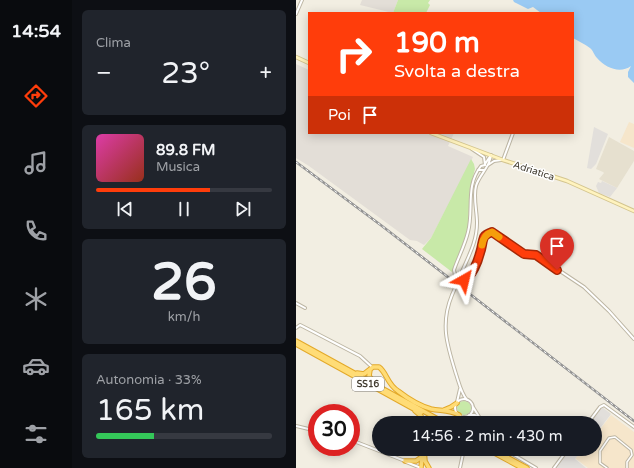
<!DOCTYPE html>
<html lang="it">
<head>
<meta charset="utf-8">
<style>
  :root { --surface:#171b24; --page:#20242c; --text:#f1f3f6; --muted:#9ea1a6; --line:#363941; --accent:#ff3d0b }
  body { margin:0; font-family:"Varela Round",sans-serif; background:var(--page); color:var(--text); height:100vh; display:flex; flex-direction:column; font-size:15px; white-space:nowrap }
  * { box-sizing:border-box; margin:0 }
  p { font-size:13px; color:var(--muted) }
  .icon { flex:none; width:22px; height:22px; fill:none; stroke:currentColor; stroke-width:2; stroke-linecap:round; stroke-linejoin:round }
  .map { position:relative; flex:1; overflow:hidden }
  .drawer { display:flex; flex-direction:column; gap:10px; padding:10px; background:#0d0f14; width:224px }
  .drawer>* { flex:none }
  .banner { position:absolute; left:12px; top:12px; width:266px; height:122px; border-radius:0px; box-shadow:0 2px 10px #0003; background:#ff3d0b; color:#fff; overflow:hidden }
  .speed { position:absolute; left:12px; top:404px; display:flex; gap:8px; font-size:20px; font-weight:700; text-align:center }
  .speed>* { display:grid; place-content:center; width:52px; height:52px; border-radius:50%; background:var(--surface); box-shadow:0 2px 10px #0003; line-height:1 }
  .speed .limit { border:6px solid #d22; background:#fff; color:#111 }
  .pin { position:absolute; display:grid; place-items:center; width:34px; height:34px; color:#fff; margin:-41px -17px; border-radius:50% 50% 50% 0; rotate:-45deg; box-shadow:0 0 4px #0007 }
  .pin .icon { rotate:45deg }
  .me { position:absolute; width:44px; margin:-22px; rotate:37deg; stroke-linejoin:round; filter:drop-shadow(0 0 3px #0008) }
  .turn { display:flex; align-items:center; gap:14px; height:84px; padding:0 20px; font-size:18px }
  .turn .icon { width:52px; height:52px; stroke-width:2.5 }
  .turn b { display:block; font-size:28px; line-height:34px }
  .then { display:flex; align-items:center; height:38px; padding:0 20px; background:#0003; gap:8px; font-size:15px }
  .big { font-size:30px; font-weight:600; line-height:1.1 }
  .drawer .card { flex:1; display:flex; flex-direction:column; justify-content:center; gap:6px; min-width:0; padding:0 14px; border-radius:6px; background:var(--page) }
  .drawer .dial { align-items:center; gap:0 }
  .dial b { font-size:52px; line-height:1 }
  .song { display:flex; align-items:center; gap:12px }
  .cover { width:48px; height:48px; border-radius:6px; background:linear-gradient(135deg,hsl(320 70% 55%),hsl(10 70% 35%)) }
  .played { height:4px; border-radius:2px; background:linear-gradient(90deg,var(--accent) 65%,var(--line) 65%) }
  .keys { display:flex; justify-content:space-around; direction:ltr }
  .heat { display:flex; justify-content:space-between; align-items:center; font-size:22px; direction:ltr }
  .charge { height:6px; border-radius:3px; background:linear-gradient(90deg,#34c759 33%,var(--line) 0) }
  .trip { position:absolute; left:76px; top:416px; width:230px; height:40px; border-radius:20px; background:var(--surface); box-shadow:0 2px 10px #0003; font-weight:600; line-height:40px; text-align:center }
  main { display:flex; flex:1; min-height:0 }
  .dock { display:flex; flex-direction:column; width:72px; justify-content:space-around; align-items:center; background:#090b0e; color:var(--muted) }
  .dock .icon { width:28px; height:28px }
  .dock .on { color:var(--accent) }
  .dock b { font-size:18px; color:var(--text) }
  .map>svg:first-child { display:block }
  .residential { fill:#e6e0cf }
  .commercial { fill:#f6e6cb }
  .industrial { fill:#e3ded7 }
  .green { fill:#c8e9a8 }
  .parking { fill:#e2dfdb }
  .water { fill:#9acaf3 }
  .lines { fill:none; stroke-linecap:round; stroke-linejoin:round }
  .pedestrian-casing { stroke:#bdb6a4; stroke-width:3.5 }
  .minor-casing { stroke:#bdb6a4; stroke-width:4 }
  .tertiary-casing { stroke:#bdb6a4; stroke-width:4 }
  .secondary-casing { stroke:#d4c58f; stroke-width:4.5 }
  .trunk-casing { stroke:#e3a92a; stroke-width:5.5 }
  .pedestrian { stroke:#fff; stroke-width:1.5 }
  .minor { stroke:#fff; stroke-width:2 }
  .tertiary { stroke:#fff; stroke-width:2 }
  .secondary { stroke:#fff3be; stroke-width:2.5 }
  .trunk { stroke:#ffdc76; stroke-width:3.5 }
  .rail-casing { stroke:#939393; stroke-width:2.5 }
  .rail { stroke:#fff; stroke-width:1; stroke-dasharray:3; stroke-linecap:butt }
  .tertiary-bridge-casing { stroke:#bdb6a4; stroke-width:4; stroke-linecap:butt }
  .tertiary-bridge { stroke:#fff; stroke-width:2 }
  .route-casing { stroke:#a62807; stroke-width:10 }
  .route { stroke:#ff3d0b; stroke-width:7 }
  .slow { stroke:#f59e0b; stroke-width:7 }
  .labels { text-anchor:middle; stroke-width:3; stroke-linejoin:round; paint-order:stroke }
  .shield { fill:#fff; stroke:#7b7770; stroke-width:1 }
  .shield-label { font-size:9px; font-weight:bold; fill:#433d32 }
  .street-label { font-size:10px; fill:#433d32; stroke:#fff }
</style>
</head>
<body>
<main>
<nav class="dock">
<b>14:54</b>
<svg class="icon on" aria-label="directions" viewBox="0 0 24 24"><path d="M12 3l9 9-9 9-9-9zM9 14v-3h6M13 9l2 2-2 2"/></svg>
<svg class="icon" aria-label="music" viewBox="0 0 24 24"><path d="M9 18V5l10-2v13"/><circle cx="6" cy="18" r="3"/><circle cx="16" cy="16" r="3"/></svg>
<svg class="icon" aria-label="phone" viewBox="0 0 24 24"><path d="M5 4h4l2 5-3 2q2 4 5 5l2-3 5 2v4C11 20 4 13 5 4z"/></svg>
<svg class="icon" aria-label="climate" viewBox="0 0 24 24"><path d="M12 3v18M4 7l16 10M4 17L20 7"/></svg>
<svg class="icon" aria-label="car" viewBox="0 0 24 24"><path d="M5 17H2v-5l4-1 3-4h7l3 4 3 1v5h-3M9 17h6M6 11h13"/><circle cx="7" cy="17" r="2"/><circle cx="17" cy="17" r="2"/></svg>
<svg class="icon" aria-label="filters" viewBox="0 0 24 24"><path d="M4 7h16M4 17h16"/><circle cx="9" cy="7" r="2"/><circle cx="15" cy="17" r="2"/></svg>
</nav>
<section class="drawer">
<div class="card"><p>Clima</p>
<div class="heat"><a>−</a><b class="big">23°</b><a>+</a></div>
</div>
<div class="card">
<div class="song"><i class="cover"></i><div><b>89.8 FM</b><p>Musica</p></div></div>
<div class="played"></div>
<div class="keys"><svg class="icon" aria-label="previous" viewBox="0 0 24 24"><path d="M18 5L8 12l10 7zM5 5v14"/></svg><svg class="icon" aria-label="pause" viewBox="0 0 24 24"><path d="M8 5v14M16 5v14"/></svg><svg class="icon" aria-label="next" viewBox="0 0 24 24"><path d="M6 5l10 7-10 7zM19 5v14"/></svg></div>
</div>
<div class="card dial"><b>26</b><p>km/h</p></div>
<div class="card"><p>Autonomia · 33%</p><b class="big">165 km</b><div class="charge"></div></div>
</section>
<div class="map">
<svg width="338" height="468" viewBox="0 0 338 468">
  <rect width="100%" height="100%" fill="#f2eee2"/>
  <path class="residential" d="M313,137L338,151V161L321,188L303,179L308,173L307,172L300,169Z"/>
  <path class="commercial" d="M333,122L338,124V148L324,142Z
    M315,415L338,432V468H292L279,458L289,449H299V436Z"/>
  <path class="industrial" d="M66,0H102L97,13L64,5Z
    M0,64L13,70V133H158L152,146L177,157L135,238L128,245L121,241L114,240L13,166L0,158Z"/>
  <path class="green" d="M102,0H134L132,3L134,5L130,13H97Z
    M175,159L178,164L179,169L174,188L172,226L171,233L156,272L126,249L135,238Z
    M161 408a7 7 0 1 1 14 0a7 7 0 1 1-14 0Z"/>
  <path class="parking" d="M298,127L312,134L300,164L295,169L291,168Z
    M306,181L321,188L314,197L303,193L300,186L302,182L305,183Z
    M306,407L315,414L299,435V423H294Z
    M274,449H288L286,452H284L279,459L290,468H260Z"/>
  <path class="water" d="M217,0H338V83L332,77V72L335,66C324,74 310,68 301,58C298,55 297,50 294,48C289,44 282,41 277,38V13H245L237,7L232,9L218,2Z"/>
  <g class="lines">
    <g class="pedestrian-casing">
      <path id="pedestrian" d="M311,468L304,463V451L313,438L319,437L335,450L336,455L331,462V468"/>
    </g>
    <g class="minor-casing">
      <path id="minor" d="M0,14L6,0
        M207,160L217,133
        M189,165L185,166C169,186 178,210 172,232C169,245 162,258 158,270L159,275L165,280L171,279L182,259L187,239L189,236L196,232L228,253L243,257L288,287L313,311L338,339
        M182,170H188
        M0,303L9,308
        M0,328L4,325L8,327L64,356L76,367
        M292,423L304,407L308,405L338,427
        M0,426L21,431
        M55,440L109,461
        M258,468L272,449"/>
    </g>
    <g class="tertiary-casing">
      <path id="tertiary" d="M176,149L188,157L189,165
        M189,164L195,155
        M192,165L198,161L205,160
        M165,274C172,257 181,242 181,223C181,211 177,197 180,186C183,175 194,167 195,155
        M156,295C144,324 151,345 160,374C163,383 165,393 171,400
        M159 408a9 9 0 1 1 18 0a9 9 0 1 1-18 0Z
        M161,402L164,389
        M177,407L187,423
        M173,415H179L185,420
        M164,416L167,423
        M169,423L171,417
        M208,449L240,468
        M110,462L125,468
        M164,468L168,449"/>
    </g>
    <g class="secondary-casing">
      <path id="secondary" d="M0,57L13,63
        M135,133L207,160L271,181L338,211"/>
    </g>
    <g class="trunk-casing">
      <path id="trunk" d="M0,341L149,423
        M0,344L125,413
        M74,370L73,376L78,382
        M61,373L68,374L77,367H83C91,373 91,384 102,391C111,398 124,406 135,409C145,411 154,410 163,415
        M148,410L155,407L161,403
        M119,411L125,416L128,423
        M128,449L129,461L133,468
        M191,449L226,468
        M196,449L231,468
        M109,461H120L127,456
        M125,468L126,457"/>
    </g>
    <use href="#pedestrian" class="pedestrian"/>
    <use href="#minor" class="minor"/>
    <use href="#tertiary" class="tertiary"/>
    <use href="#secondary" class="secondary"/>
    <use href="#trunk" class="trunk"/>
    <g class="rail-casing">
      <path id="rail" d="M0,162L86,226L338,421"/>
    </g>
    <use href="#rail" class="rail"/>
    <g class="tertiary-bridge-casing">
      <path id="tertiary-bridge" d="M156,295L165,274"/>
    </g>
    <use href="#tertiary-bridge" class="tertiary-bridge"/>
  </g>
  <g class="lines">
    <g class="route-casing">
      <path id="route" d="M168,280C176,277 182,261 184,253C186,248 186,242 188,237C190,234 193,233 196,232L228,254L240,255L261,270"/>
    </g>
    <use href="#route" class="route"/>
    <path class="slow" d="M186,245C187,239 189,234 196,232L203,237"/>
  </g>
  <g class="labels">
    <rect class="shield" x="56" y="377" width="32" height="14" rx="3"/>
    <g class="shield-label">
      <text x="72" y="387">SS16</text>
    </g>
    <g class="street-label">
      <text transform="translate(238 170) rotate(18)" y="4">Adriatica</text>
    </g>
  </g>
</svg>
<div class="speed"><div class="limit">30</div></div>
<div class="pin" style="left:261px;top:270px;background:#d93025"><svg class="icon" aria-label="arrive" viewBox="0 0 24 24"><path d="M6 21V4h12l-3 4 3 4H6"/></svg></div>
<svg class="me" style="left:168px;top:280px" viewBox="-20 -20 40 40"><path d="M0-17L14 15 0 8-14 15z" fill="#ff3d0b" stroke="#fff" stroke-width="4"/></svg>
<div class="trip">14:56 · 2 min · 430 m</div>
<div class="banner">
<div class="turn"><svg class="icon" aria-label="right" viewBox="0 0 24 24"><path d="M7 20v-9h11M14 6l5 5-5 5"/></svg><div><b>190 m</b>Svolta a destra</div></div>
<div class="then">Poi<svg class="icon" aria-label="arrive" viewBox="0 0 24 24"><path d="M6 21V4h12l-3 4 3 4H6"/></svg></div>
</div>
</div>
</main>
</body>
</html>
